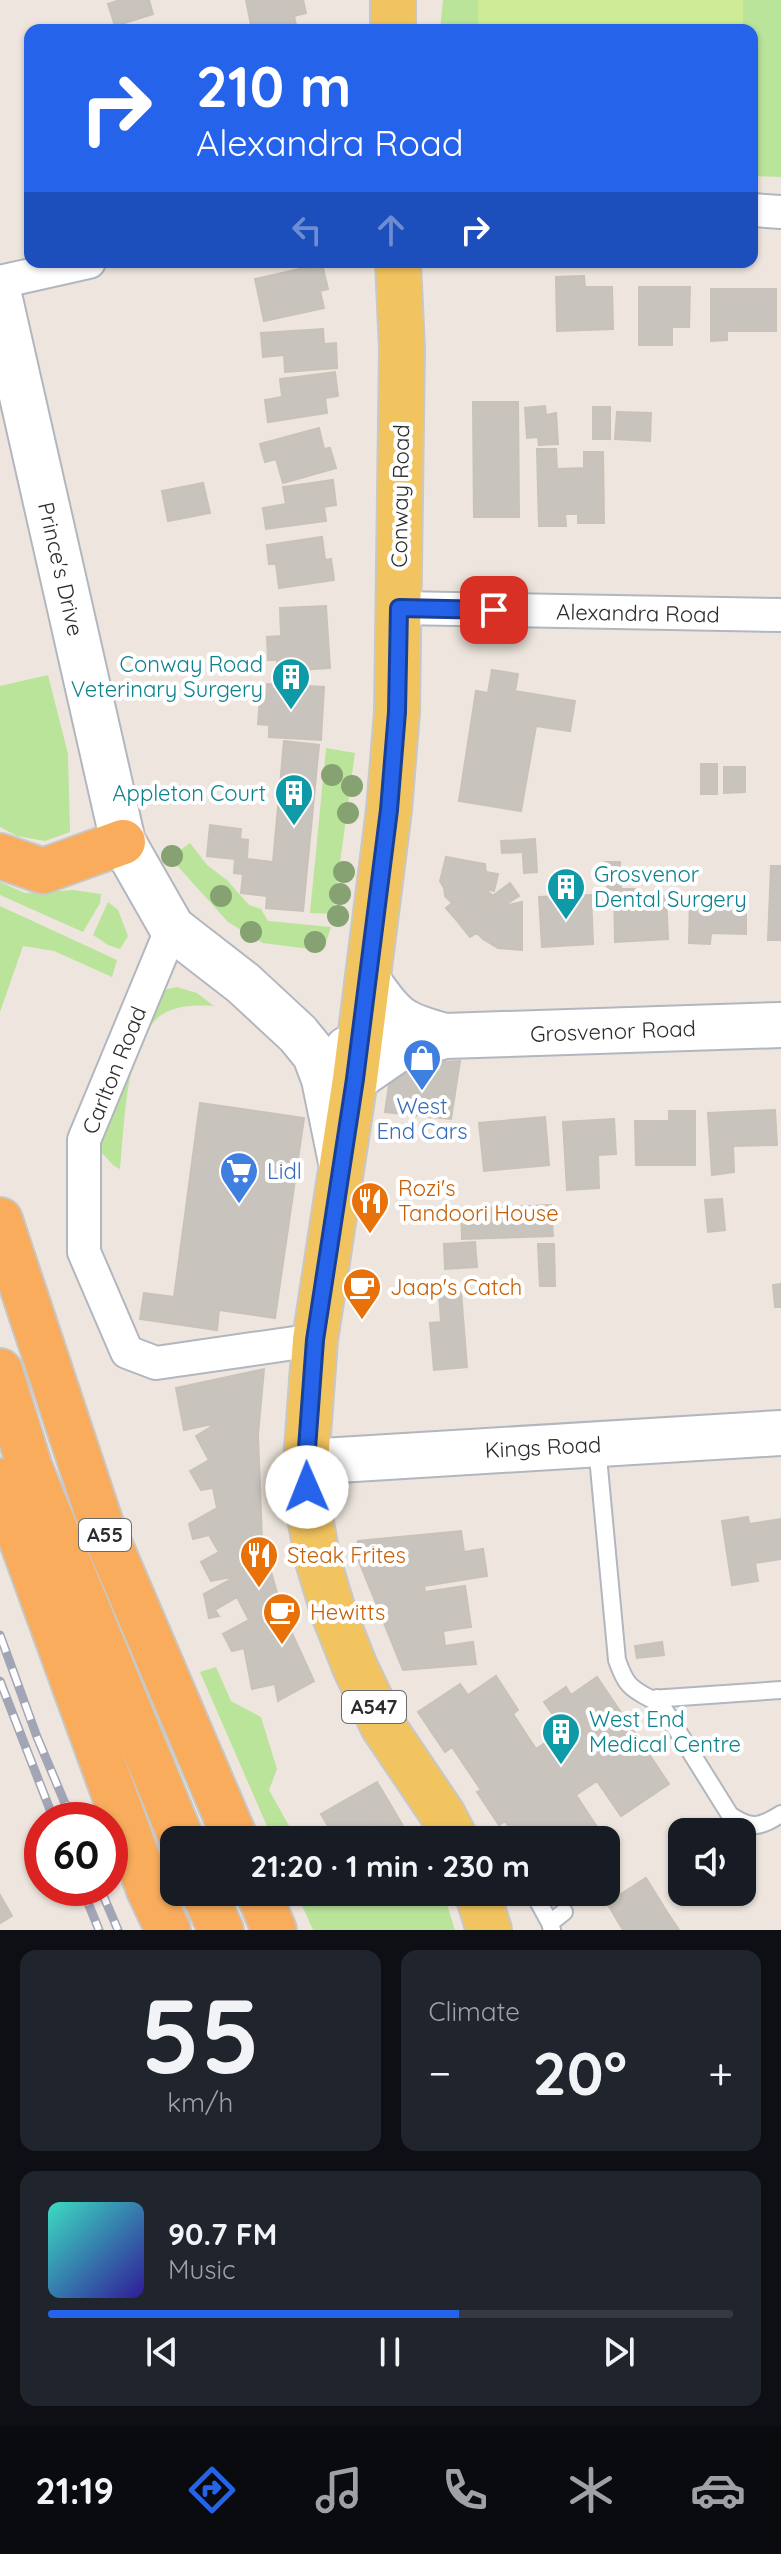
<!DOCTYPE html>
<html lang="en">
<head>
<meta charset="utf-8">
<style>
  :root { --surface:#171b24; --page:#20242c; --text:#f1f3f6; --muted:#9ea1a6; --line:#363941; --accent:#2563eb }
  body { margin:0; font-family:Quicksand,sans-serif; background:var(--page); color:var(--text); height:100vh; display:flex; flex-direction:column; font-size:30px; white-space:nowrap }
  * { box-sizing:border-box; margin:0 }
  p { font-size:26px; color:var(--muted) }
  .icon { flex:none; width:44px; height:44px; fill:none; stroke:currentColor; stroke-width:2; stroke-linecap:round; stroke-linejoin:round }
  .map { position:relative; height:1930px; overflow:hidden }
  .panel { display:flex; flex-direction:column; gap:20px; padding:20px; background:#0d0f14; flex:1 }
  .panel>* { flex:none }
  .guide { position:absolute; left:24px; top:24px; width:734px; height:244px; border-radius:16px; box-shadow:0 2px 6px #0004; background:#2563eb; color:#fff; overflow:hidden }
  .controls { position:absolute; left:668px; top:1818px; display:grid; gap:16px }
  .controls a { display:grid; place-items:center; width:88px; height:88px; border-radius:16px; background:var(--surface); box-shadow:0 2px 6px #0004; font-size:40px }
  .speed { position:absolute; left:24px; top:1802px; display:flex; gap:16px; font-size:40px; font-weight:700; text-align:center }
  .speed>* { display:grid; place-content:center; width:104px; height:104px; border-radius:50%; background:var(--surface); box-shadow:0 2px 6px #0004; line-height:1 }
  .speed .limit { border:12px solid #d22; background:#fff; color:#111 }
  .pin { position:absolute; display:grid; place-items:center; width:68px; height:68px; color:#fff; margin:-34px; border-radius:16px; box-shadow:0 4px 12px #0006 }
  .me { position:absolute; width:88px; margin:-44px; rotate:359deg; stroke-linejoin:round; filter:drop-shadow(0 0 6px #0008) }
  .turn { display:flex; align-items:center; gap:28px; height:168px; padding:0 40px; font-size:36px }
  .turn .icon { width:104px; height:104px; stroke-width:2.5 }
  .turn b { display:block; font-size:56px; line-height:68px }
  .lanes { display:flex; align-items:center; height:76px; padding:0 40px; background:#0003; justify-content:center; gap:40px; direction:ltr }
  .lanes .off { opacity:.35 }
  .big { font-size:60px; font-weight:700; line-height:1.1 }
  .panel .card { flex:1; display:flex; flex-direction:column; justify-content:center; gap:12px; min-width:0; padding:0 28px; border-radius:16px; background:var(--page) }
  .panel .dial { align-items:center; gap:0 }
  .dial b { font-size:104px; line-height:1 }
  .song { display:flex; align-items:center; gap:24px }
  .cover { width:96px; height:96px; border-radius:12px; background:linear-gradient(135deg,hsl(170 70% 55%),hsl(250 70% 35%)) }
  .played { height:8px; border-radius:4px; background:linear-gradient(90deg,var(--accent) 60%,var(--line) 60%) }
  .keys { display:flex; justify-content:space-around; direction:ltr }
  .heat { display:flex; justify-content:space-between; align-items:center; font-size:44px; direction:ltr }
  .panel .tiles { flex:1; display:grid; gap:20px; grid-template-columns:1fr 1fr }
  .card:last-child { grid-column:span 2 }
  .trip { position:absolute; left:160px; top:1826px; width:460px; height:80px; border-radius:16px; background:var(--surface); box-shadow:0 2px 6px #0004; font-weight:700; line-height:80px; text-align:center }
  .tab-bar { display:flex; height:128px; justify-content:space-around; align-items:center; background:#090b0e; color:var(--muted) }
  .tab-bar .icon { width:56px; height:56px }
  .tab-bar .active { color:var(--accent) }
  .tab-bar b { font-size:36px; color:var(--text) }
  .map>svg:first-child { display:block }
  .green { fill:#b9e49a }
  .pitch { fill:#ceec96 }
  .building { fill:#c9c3bd; stroke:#c9c2b8; stroke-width:2 }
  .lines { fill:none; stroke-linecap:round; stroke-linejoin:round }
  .service-casing { stroke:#b2b6bf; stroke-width:20 }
  .minor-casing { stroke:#b2b6bf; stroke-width:36 }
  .secondary-casing { stroke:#b2b6bf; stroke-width:48 }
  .primary-casing { stroke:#c8c8c8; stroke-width:48 }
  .trunk-casing { stroke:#c8c8c8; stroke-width:48 }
  .service { stroke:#fff; stroke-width:16 }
  .minor { stroke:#fff; stroke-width:32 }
  .secondary { stroke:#fff; stroke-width:44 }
  .primary { stroke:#f2c45f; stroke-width:44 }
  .trunk { stroke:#f8ac5c; stroke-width:44 }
  .rail-casing { stroke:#a1a5b6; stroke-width:9 }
  .rail { stroke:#fff; stroke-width:6; stroke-dasharray:18; stroke-linecap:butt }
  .tree { fill:#86a272 }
  .route-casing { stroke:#184099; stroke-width:20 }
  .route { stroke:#2563eb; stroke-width:14 }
  .labels { text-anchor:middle; stroke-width:8; stroke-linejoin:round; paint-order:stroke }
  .shield { fill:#fff; stroke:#6b6b6b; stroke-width:2 }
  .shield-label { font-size:20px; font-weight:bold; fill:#2c2c2c }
  .street-label { font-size:22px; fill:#2c2c2c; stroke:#fff }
  .culture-label { font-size:22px; fill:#0d838f; stroke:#fff; text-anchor:end }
  .shop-label { font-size:22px; fill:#366cbe; stroke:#fff }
  .food-label { font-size:22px; fill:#c56008; stroke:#fff; text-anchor:start }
</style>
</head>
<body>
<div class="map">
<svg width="781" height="1930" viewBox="0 0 781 1930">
  <rect width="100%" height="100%" fill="#eee6de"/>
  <path class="green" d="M443,0H781V177L752,176V30H440Z
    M48,675L68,754L70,832L45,841L17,836L0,827V686Z
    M326,748L355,753L333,914L310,913Z
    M190,843L207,865L227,880L249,905L261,909L268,921L331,927L325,945L317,950L263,943L228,922L172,860V856Z
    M0,882L25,893L74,890L101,894L100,903L83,932L0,895Z
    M108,902L118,910L128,936L120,949L108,945L93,935Z
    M0,906L117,960L112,977L54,951L23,946L0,1012Z
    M177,987L197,993L214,1006C196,1005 175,1005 160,1016C124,1045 125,1126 120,1169L114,1166L100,1151L104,1130L159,991Z
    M216,1667L231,1701L261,1717L277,1769L269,1790L297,1840H273L200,1672Z
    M296,1892H327L332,1899L343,1892H443L455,1930H313Z"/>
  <path class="pitch" d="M478,0H743V30H478Z"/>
  <path class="building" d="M120,0H149L153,14L115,26L108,4Z
    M246,0H303L306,13L294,16L297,30H252Z
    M322,264L328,289L320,291L324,308L264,321L255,279Z
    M584,276L585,287H612L613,329L557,331L556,277Z
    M639,287H690L689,327H672V345H639Z
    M711,289H776V331H727V340L711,341Z
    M323,329L324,344L336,343L337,368L285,372L284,355L263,357L261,333Z
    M335,372L338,396L325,398L327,413L268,422L265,400L282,397L280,379Z
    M473,402H518L519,517H474Z
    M545,406L546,415L556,413L558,444L539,445L538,437L527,438L525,408Z
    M593,407H610V439H593Z
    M617,412L651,413L650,441L615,439Z
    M319,428L324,449L330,448L336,468L283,483L276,459L265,462L260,444Z
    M537,449H556L557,469L584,468V452H603L604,523H578V514H565L566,526H539Z
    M333,480L336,505L324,507L326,521L266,529L263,508L286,504L283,487Z
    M203,483L210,513L168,521L162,491Z
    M322,537L325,560L331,559L334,580L279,588L276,564H269L267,545Z
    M326,606L330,668L278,671L277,660H268L267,637L281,636L280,608Z
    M492,670L518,674L515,691L575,701L570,731L536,726L521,811L459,801L476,691L488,693Z
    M267,684L324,687L321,740L269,737V725L258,724L260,698L266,696Z
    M284,741L319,745L303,911L266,908L267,896L241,893L243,874L234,873L235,859L207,856L210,825L241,829L240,839L248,840L247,859L273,862Z
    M701,764H717V794H701Z
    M724,767H745V792L724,793Z
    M535,839L537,872L524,873L522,840Z
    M522,840L523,852L502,853L501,841Z
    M446,857L485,864L486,872L498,874L494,891L484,888L493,896L458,922L446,908L452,903L445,896L444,888L440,881Z
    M605,862H620L621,889H607Z
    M771,866H781V940H768Z
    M510,883L519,896L503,906L522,902V950L498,948L483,939L477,933L470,937L458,922Z
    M614,889H635L638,897L666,896L668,939L615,942Z
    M591,895L593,944L542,947L539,897Z
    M690,897L746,898V934L711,933L710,944L689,943Z
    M460,1061L451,1119L385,1112L391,1071L397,1064Z
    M200,1103L304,1118L275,1318L219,1310L217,1330L140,1319L144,1293L174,1297Z
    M775,1110L777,1145L733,1146L734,1172L712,1175L708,1113Z
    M669,1111H695V1165H636L635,1121H669Z
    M545,1117L549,1165L484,1171L479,1123Z
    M614,1119L616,1154L598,1155L599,1188L567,1190L563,1122Z
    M722,1199L725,1230L708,1232L705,1200Z
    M551,1205L553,1236L462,1239L461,1209Z
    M475,1242L477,1267L461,1268L460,1243Z
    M460,1243L461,1268L445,1269L444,1244Z
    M538,1244H554L555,1286H540Z
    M781,1284V1307H775L773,1285Z
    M461,1292L467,1367L434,1370L430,1323L441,1322L439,1294Z
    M264,1369L258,1435L262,1540L283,1614L314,1681L278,1701L275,1684L252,1689L244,1648L232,1651L223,1634L249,1620L237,1597L215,1610L219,1616L209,1618L204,1594L237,1576L211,1581L201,1562L219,1552L209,1535L193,1539L189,1524L217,1508L213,1488L201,1490L190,1471L209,1460L196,1436L217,1423L184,1430L176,1388Z
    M748,1517L749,1524L781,1519V1559L755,1563L758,1581L732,1585L722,1521Z
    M461,1531L464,1552L483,1549L487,1576L424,1586L425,1592L465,1586L471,1627L443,1631L445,1646L473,1642L476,1664L403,1670L356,1554L358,1541Z
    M662,1642L664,1655L637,1658L635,1646Z
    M496,1676L518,1710L513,1714L536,1749L564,1730L544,1702L566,1687L571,1695L597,1677L669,1784L621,1816L597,1781L576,1795L607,1842L606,1843V1840H517L505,1821L499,1825L477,1792L481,1790L452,1747L445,1752L418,1712L460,1684L468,1695Z
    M377,1782L393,1809L351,1834L348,1828L334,1836L321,1814Z
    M393,1809L411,1840H354L351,1834Z
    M646,1878L667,1912L638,1930H623L607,1903Z
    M0,1895L12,1916L0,1923Z
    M667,1912L679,1930H638Z"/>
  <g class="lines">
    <g class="service-casing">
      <path id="service" d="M597,1446L617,1660C625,1683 629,1688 651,1699L781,1690
        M657,1698L730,1815C752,1830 760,1827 781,1814
        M533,1892L550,1923
        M552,1930L550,1923L564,1912"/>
    </g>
    <g class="minor-casing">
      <path id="minor" d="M752,210L781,212
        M0,282L89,262
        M399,608L781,615
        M172,928L84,1140V1252L127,1352L156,1363L315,1340"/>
    </g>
    <g class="secondary-casing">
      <path id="secondary" d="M0,299L123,842L172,928L243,983L298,1034L315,1055L324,1079L341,1162
        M368,981C395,1019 399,1024 445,1036
        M347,1049L355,1079L400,1048L445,1036L781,1025
        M306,1462L781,1433"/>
    </g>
    <g class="primary-casing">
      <path id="primary" d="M393,0V30
        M398,262L402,349L397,712L389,810L355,1079L315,1340L306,1462L309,1512L318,1561L334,1614L355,1667L383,1726L443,1815L456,1840
        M477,1892L489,1930"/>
    </g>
    <g class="trunk-casing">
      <path id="trunk" d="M0,856L43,871L123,842
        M0,1220L101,1524L236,1840
        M0,1371L30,1468L182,1840
        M0,1481L149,1890L168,1930
        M203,1892L221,1930
        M258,1892L274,1930"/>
    </g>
    <use href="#service" class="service"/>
    <use href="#minor" class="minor"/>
    <use href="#secondary" class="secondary"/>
    <use href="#primary" class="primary"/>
    <use href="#trunk" class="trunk"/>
    <g class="rail-casing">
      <path id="rail" d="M0,1635L37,1737L72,1820
        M0,1681L54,1820
        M82,1888L99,1930
        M100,1888L118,1930"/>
    </g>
    <use href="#rail" class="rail"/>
  </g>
  <g class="tree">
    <circle cx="332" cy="775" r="11"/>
    <circle cx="352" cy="786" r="11"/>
    <circle cx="348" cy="813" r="11"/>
    <circle cx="172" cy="856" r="11"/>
    <circle cx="344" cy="872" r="11"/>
    <circle cx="340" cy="894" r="11"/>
    <circle cx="221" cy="896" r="11"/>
    <circle cx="338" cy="916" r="11"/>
    <circle cx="251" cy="932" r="11"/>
    <circle cx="315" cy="942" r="11"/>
  </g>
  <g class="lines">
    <g class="route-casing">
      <path id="route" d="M307,1487L306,1462L315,1340L355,1079L389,810L397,712L399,608L494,610"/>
    </g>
    <use href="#route" class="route"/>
  </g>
  <defs>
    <g id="building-pin" transform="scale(2)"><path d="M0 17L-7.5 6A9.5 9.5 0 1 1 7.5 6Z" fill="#0f9aa8" stroke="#fff"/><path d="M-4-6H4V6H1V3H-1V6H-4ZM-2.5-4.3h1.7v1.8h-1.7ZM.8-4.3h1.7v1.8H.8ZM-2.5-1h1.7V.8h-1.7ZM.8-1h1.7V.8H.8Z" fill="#fff"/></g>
    <g id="shop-pin" transform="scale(2)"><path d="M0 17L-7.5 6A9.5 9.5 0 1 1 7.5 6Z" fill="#3f7fe0" stroke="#fff"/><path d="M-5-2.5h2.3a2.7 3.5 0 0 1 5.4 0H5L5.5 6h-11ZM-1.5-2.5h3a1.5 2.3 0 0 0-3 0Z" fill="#fff"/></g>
    <g id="supermarket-pin" transform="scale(2)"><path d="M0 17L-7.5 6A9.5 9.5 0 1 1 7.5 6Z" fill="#3f7fe0" stroke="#fff"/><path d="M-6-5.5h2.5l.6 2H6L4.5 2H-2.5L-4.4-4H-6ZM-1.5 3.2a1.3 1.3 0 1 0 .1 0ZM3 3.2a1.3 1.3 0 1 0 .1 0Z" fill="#fff"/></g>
    <g id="restaurant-pin" transform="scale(2)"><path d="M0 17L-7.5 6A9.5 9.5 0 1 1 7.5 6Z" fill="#e8710a" stroke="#fff"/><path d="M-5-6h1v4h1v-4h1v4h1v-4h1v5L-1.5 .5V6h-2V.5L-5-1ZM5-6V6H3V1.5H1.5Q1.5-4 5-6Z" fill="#fff"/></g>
    <g id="cafe-pin" transform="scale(2)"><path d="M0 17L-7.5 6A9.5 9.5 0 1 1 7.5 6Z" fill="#e8710a" stroke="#fff"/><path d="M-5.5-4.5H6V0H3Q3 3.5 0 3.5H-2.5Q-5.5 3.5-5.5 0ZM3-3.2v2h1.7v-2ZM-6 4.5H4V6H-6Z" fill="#fff"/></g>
  </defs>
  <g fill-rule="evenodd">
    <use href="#building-pin" x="291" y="677"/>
    <use href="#building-pin" x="294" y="793"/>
    <use href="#building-pin" x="566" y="887"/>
    <use href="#shop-pin" x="422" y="1058"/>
    <use href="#supermarket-pin" x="239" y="1171"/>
    <use href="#restaurant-pin" x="370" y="1201"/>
    <use href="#cafe-pin" x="362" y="1287"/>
    <use href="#restaurant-pin" x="259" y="1555"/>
    <use href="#cafe-pin" x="282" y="1612"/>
    <use href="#building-pin" x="561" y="1732"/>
  </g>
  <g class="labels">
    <g class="shield">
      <rect x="79" y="1519" width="52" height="32" rx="6"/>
      <rect x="342" y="1691" width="64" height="32" rx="6"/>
    </g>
    <g class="shield-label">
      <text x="105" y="1542">A55</text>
      <text x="374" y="1714">A547</text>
    </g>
    <g class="street-label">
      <text transform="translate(400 496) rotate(-89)" y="8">Conway Road</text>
      <text transform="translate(61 569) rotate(77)" y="8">Prince's Drive</text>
      <text transform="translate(638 613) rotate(1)" y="8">Alexandra Road</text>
      <text transform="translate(613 1031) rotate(-2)" y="8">Grosvenor Road</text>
      <text transform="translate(114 1070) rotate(-68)" y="8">Carlton Road</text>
      <text transform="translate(543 1447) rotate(-3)" y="8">Kings Road</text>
    </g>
    <g class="culture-label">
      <text x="263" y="672">Conway Road<tspan x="263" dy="25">Veterinary Surgery</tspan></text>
      <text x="266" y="801">Appleton Court</text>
      <text x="594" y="882" text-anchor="start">Grosvenor<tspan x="594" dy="25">Dental Surgery</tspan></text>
      <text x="589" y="1727" text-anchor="start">West End<tspan x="589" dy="25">Medical Centre</tspan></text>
    </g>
    <g class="shop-label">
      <text x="422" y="1114">West<tspan x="422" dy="25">End Cars</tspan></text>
      <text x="267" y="1179" text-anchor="start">Lidl</text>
    </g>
    <g class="food-label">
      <text x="398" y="1196">Rozi's<tspan x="398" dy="25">Tandoori House</tspan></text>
      <text x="390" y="1295">Jaap's Catch</text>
      <text x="287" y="1563">Steak Frites</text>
      <text x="310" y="1620">Hewitts</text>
    </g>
  </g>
</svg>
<div class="controls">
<a><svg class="icon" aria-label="sound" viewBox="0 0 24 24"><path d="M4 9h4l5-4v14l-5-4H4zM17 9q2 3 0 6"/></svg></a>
</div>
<div class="speed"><div class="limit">60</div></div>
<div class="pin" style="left:494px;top:610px;background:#d93025"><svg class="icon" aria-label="arrive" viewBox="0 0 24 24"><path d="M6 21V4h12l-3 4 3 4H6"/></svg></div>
<svg class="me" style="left:307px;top:1487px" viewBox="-20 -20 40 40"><circle r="19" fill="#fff"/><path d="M0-13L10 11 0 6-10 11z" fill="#2563eb"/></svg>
<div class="trip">21:20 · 1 min · 230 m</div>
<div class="guide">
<div class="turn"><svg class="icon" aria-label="right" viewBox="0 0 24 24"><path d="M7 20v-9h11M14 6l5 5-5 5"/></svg><div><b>210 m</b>Alexandra Road</div></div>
<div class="lanes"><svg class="icon off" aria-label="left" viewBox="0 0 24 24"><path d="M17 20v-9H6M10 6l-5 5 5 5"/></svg><svg class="icon off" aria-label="ahead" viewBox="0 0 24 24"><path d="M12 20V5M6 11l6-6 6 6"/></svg><svg class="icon" aria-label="right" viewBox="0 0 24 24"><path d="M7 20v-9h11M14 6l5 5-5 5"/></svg></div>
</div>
</div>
<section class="panel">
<div class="tiles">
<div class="card dial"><b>55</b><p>km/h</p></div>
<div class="card"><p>Climate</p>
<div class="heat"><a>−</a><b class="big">20°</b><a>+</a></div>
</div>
<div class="card">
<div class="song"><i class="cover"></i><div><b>90.7 FM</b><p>Music</p></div></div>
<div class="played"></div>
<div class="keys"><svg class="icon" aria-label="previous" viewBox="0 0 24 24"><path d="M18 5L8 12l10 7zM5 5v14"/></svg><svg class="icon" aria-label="pause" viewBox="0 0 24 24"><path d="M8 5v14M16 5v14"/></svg><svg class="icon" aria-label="next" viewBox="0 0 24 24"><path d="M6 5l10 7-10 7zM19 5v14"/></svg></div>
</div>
</div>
</section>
<nav class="tab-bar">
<b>21:19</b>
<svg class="icon active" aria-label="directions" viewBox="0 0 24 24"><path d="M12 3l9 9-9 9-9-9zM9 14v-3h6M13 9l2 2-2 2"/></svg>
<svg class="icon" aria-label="music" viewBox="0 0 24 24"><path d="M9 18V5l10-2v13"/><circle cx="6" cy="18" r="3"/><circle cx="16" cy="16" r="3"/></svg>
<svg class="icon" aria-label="phone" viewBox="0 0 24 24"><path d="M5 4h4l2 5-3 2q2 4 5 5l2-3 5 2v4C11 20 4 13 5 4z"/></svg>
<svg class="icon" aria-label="climate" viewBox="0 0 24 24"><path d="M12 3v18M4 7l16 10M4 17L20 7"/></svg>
<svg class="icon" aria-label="car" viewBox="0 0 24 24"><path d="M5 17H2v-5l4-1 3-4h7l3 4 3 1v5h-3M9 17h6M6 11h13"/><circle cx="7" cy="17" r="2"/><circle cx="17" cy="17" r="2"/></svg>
</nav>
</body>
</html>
